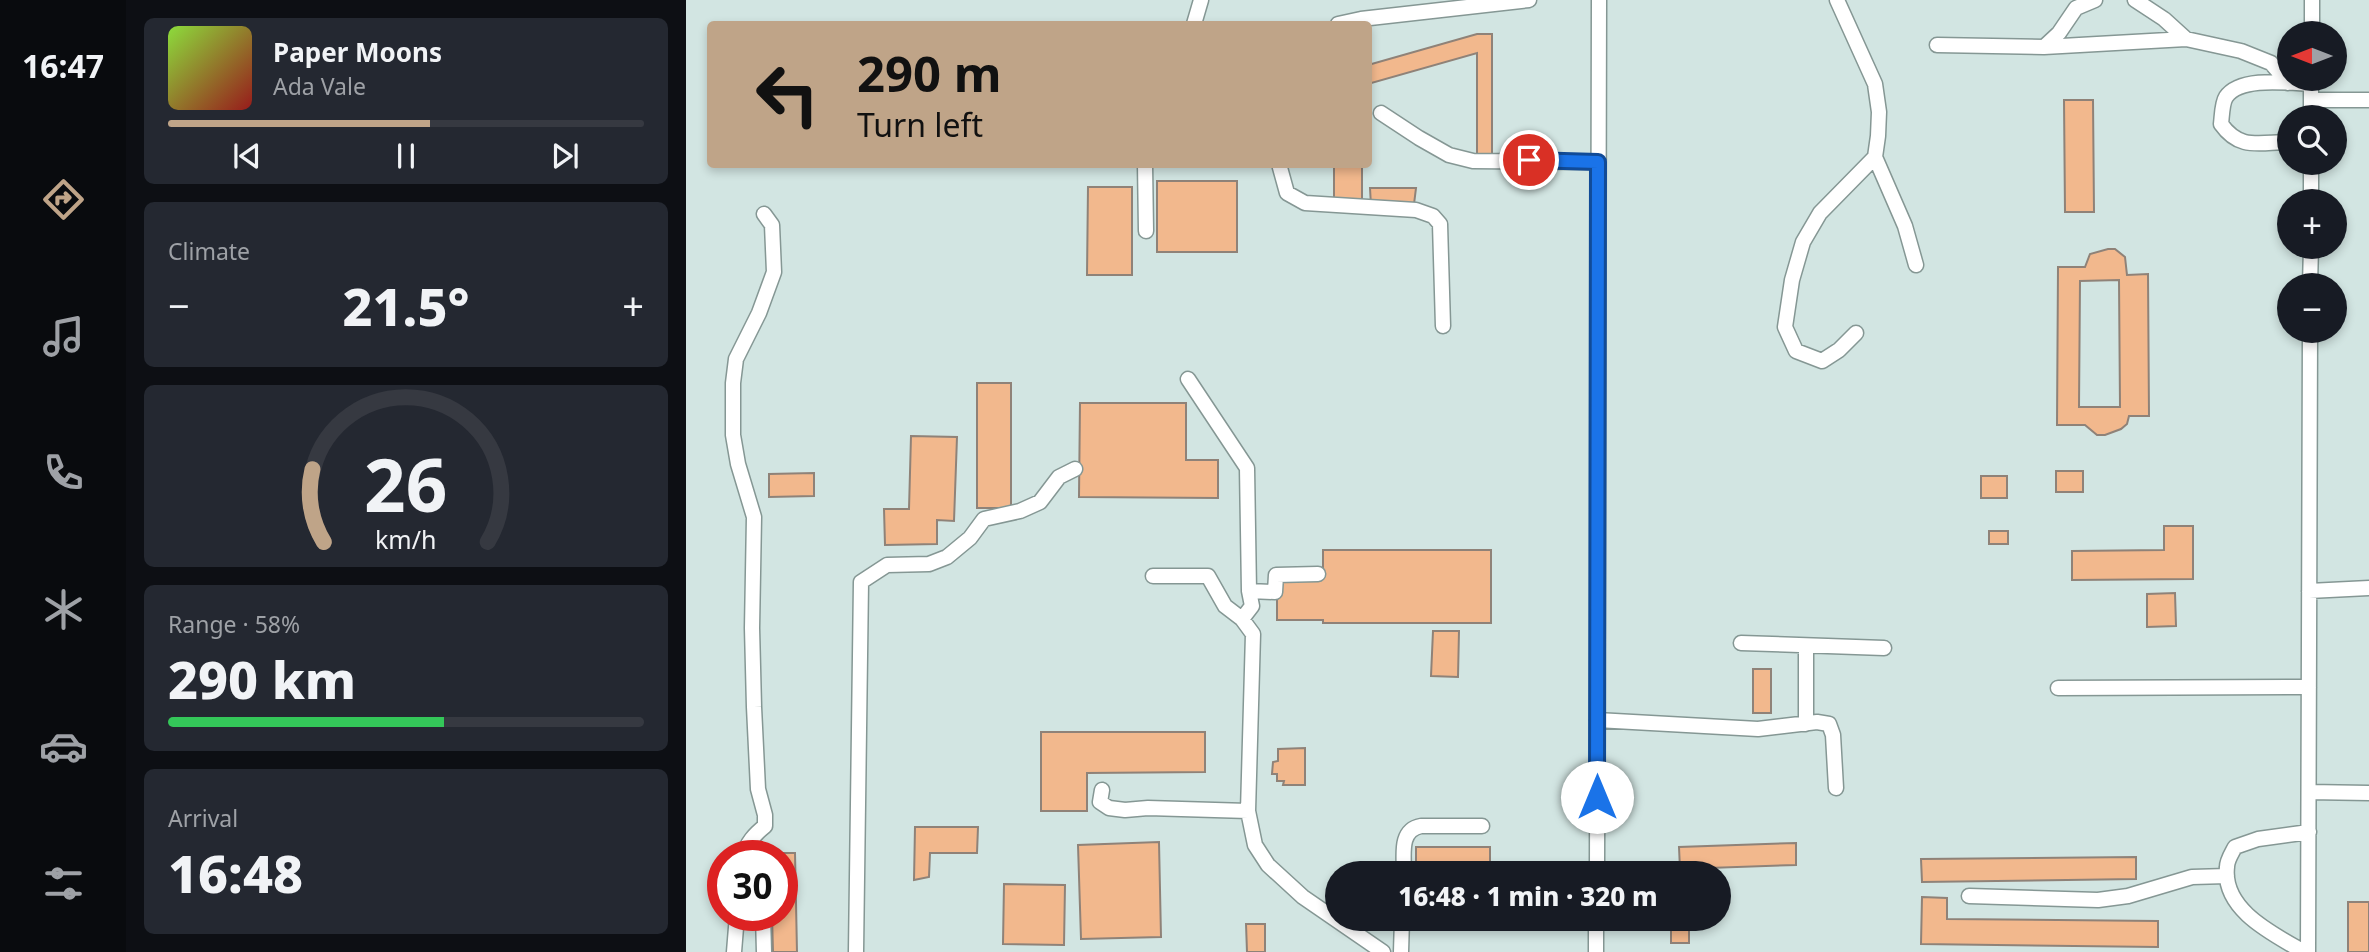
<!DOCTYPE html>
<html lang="en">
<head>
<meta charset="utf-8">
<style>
  :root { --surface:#171b24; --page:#242831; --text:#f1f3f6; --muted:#9ea1a6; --line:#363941; --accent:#bfa488 }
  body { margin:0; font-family:"Noto Sans",sans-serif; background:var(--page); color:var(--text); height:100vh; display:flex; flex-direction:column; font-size:26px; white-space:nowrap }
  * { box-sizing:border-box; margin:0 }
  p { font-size:23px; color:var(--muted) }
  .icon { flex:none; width:38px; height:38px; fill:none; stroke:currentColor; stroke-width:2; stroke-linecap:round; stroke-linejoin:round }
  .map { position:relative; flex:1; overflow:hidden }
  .sheet { display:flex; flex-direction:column; gap:18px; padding:18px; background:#0d0f14; width:560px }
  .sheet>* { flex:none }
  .hud { position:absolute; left:21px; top:21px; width:665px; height:147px; border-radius:7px; box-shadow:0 4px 10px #0003; background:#bfa488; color:#111; overflow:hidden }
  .needle { width:46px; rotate:270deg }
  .buttons { position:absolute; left:1591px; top:21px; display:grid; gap:14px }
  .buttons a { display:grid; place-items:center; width:70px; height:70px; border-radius:50%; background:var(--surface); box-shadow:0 4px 10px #0003; font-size:35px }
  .speed { position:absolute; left:21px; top:840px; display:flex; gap:14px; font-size:35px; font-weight:700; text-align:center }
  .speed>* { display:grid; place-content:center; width:91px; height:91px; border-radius:50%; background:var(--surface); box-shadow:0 4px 10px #0003; line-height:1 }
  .speed .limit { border:10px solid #d22; background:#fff; color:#111 }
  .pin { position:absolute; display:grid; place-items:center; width:60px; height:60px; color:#fff; margin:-30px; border:4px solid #fff; border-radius:50%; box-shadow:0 2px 7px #0007 }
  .me { position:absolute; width:77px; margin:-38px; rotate:0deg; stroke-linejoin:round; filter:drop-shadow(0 0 5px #0008) }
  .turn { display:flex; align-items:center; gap:24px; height:147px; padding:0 35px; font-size:32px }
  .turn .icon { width:91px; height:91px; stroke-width:2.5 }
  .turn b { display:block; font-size:49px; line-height:60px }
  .big { font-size:52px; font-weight:800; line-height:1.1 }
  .sheet .card { flex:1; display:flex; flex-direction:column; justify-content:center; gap:10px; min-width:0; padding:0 24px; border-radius:10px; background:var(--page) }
  .sheet .dial { align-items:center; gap:0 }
  .dial svg { height:182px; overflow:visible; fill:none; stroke:var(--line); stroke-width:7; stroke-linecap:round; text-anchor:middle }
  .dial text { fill:var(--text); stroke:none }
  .song { display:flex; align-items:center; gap:21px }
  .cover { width:84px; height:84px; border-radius:10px; background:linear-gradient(135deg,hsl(90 70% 55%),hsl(0 70% 35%)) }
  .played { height:7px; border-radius:4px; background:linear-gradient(90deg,var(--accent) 55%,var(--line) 55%) }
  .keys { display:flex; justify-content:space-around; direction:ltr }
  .heat { display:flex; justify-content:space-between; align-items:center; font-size:38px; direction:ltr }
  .charge { height:10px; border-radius:5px; background:linear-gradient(90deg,#34c759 58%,var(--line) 0) }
  .trip { position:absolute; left:639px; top:861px; width:406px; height:70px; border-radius:35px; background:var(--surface); box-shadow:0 4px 10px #0003; font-weight:800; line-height:70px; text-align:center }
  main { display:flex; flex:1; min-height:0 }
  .menu { display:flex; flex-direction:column; width:126px; justify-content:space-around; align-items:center; background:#090b0e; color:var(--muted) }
  .menu .icon { width:49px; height:49px }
  .menu .on { color:var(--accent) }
  .menu b { font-size:32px; color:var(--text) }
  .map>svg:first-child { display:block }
  .building { fill:#f2b88d; stroke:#8f8278; stroke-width:2; fill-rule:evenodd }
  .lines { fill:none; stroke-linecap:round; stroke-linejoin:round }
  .minor-casing { stroke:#859794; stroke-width:17 }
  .minor { stroke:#fff; stroke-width:14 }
  .route-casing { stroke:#114b97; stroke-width:18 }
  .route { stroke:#1a73e8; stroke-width:12 }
</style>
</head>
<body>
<main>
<nav class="menu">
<b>16:47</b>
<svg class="icon on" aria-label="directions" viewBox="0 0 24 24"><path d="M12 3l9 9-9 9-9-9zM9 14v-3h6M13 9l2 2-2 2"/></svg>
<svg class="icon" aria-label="music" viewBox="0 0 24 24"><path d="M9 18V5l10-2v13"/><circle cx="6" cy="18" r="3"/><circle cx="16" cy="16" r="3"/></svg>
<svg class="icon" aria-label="phone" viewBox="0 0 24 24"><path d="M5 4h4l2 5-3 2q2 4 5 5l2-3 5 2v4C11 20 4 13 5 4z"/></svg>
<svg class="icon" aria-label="climate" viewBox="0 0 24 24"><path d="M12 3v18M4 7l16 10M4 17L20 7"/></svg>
<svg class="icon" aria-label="car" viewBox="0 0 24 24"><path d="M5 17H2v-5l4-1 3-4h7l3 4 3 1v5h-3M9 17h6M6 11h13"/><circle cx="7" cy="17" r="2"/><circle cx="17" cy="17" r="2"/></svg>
<svg class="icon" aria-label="filters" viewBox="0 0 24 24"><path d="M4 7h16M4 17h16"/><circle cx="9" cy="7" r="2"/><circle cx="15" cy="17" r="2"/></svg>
</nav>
<section class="sheet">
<div class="card">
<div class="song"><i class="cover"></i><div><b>Paper Moons</b><p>Ada Vale</p></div></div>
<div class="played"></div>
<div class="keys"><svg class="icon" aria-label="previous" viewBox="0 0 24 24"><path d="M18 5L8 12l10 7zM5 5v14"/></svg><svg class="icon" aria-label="pause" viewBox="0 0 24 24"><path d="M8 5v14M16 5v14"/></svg><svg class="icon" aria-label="next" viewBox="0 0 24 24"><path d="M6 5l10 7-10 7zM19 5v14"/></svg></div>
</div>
<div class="card"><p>Climate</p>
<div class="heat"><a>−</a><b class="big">21.5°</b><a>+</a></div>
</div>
<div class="card dial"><svg viewBox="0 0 100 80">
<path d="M14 69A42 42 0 1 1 86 69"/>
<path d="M14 69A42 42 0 0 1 9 37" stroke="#bfa488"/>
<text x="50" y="56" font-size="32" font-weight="700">26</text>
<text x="50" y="72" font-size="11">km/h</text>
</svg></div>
<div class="card"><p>Range · 58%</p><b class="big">290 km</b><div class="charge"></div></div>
<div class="card"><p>Arrival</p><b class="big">16:48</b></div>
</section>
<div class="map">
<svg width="1683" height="952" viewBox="0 0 1683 952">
  <rect width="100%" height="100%" fill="#d2e5e2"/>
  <path class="building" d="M791,34H806V157H791V53L682,84V65Z
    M1378,100H1407L1408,212H1379Z
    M648,164H676V200H648Z
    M471,181H551V252H471Z
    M402,187H446V275H401Z
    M684,188H730L728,204L685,206Z
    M1422,249H1429L1439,257L1441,275L1462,274L1463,416H1443L1441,424L1435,429L1419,435H1411L1399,425H1371L1372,267H1399L1404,254ZM1433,280L1434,407H1393L1394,281Z
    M291,383H325V508H291Z
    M394,403H500V460H532V498L393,497Z
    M225,436L271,437L268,521L251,520V544L199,545L198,509H223Z
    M1370,471H1397V492H1370Z
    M128,473V496L83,497V474Z
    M1295,476H1321V498H1295Z
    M1478,526H1507V579L1386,580V551L1478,550Z
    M1303,531H1322V544H1303Z
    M637,550H805V623H637V620H591V579H637Z
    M1489,593L1490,626L1461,627V594Z
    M747,631H773L772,677L745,676Z
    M1067,669H1085V713H1067Z
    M355,732H519V772L401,773V811H355Z
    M619,748V785H597L598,781H591V774H586L587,762L592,761V749Z
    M229,827H292L291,853H244L243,877L228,880Z
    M473,842L475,937L395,939L392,845Z
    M1110,843V865L994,869L993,847Z
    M730,847H804V873H730Z
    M85,853H109L111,952H87L86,915H96V856H85Z
    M1450,857V879L1236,882L1235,859Z
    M318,884L379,885L378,945L317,944Z
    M1236,897L1261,898V919L1472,921V947L1235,944Z
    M1662,902H1683V952H1662Z
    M985,919H1003V943H985Z
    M560,924H579V952H561Z"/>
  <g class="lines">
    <g class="minor-casing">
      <path id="minor" d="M1151,0L1189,84L1193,112L1192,136L1189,157L1134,213L1117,242L1106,280L1099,327L1110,351L1136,361L1153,350L1170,333
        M1449,0L1478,19L1500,39L1555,51L1585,63L1602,83
        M508,24L515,0
        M652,24L675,19L843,0
        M1626,33V0
        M1251,45L1358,47L1373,33L1390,8L1409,0
        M1358,47L1500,39
        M1625,91V117
        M1625,100H1683
        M695,113L733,138L763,155L787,161L912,162
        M1603,142C1574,142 1554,151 1535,124C1536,116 1536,103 1540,97C1554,76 1603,83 1625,84
        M1189,157L1219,226L1230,265
        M459,164L460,231
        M593,164L601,193L619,203L730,210L747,216L754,224L757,326
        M1625,201V163
        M1624,285L1625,247
        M502,379L561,468L563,591L566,606L556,619L567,634L562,811L569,845L582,865L617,897L697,952
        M467,576H522L539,606L556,619
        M563,591L589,592L590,575L632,574
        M1623,591L1683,588
        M1055,643L1198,648
        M1120,646V724
        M1372,688L1623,687
        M911,720L1072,729L1131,722L1143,724L1147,735L1150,788
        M416,790L414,802L423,808L439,810L462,808L562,811
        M1623,792L1683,793
        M58,856C60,843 69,834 79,826V815L72,789L68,707L66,628L68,517L52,464L47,435V383L50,359L73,313L88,272L86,225L78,214
        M718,873C718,855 713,830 735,826H796
        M911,873L913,0
        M1283,896L1412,900L1442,896L1506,877L1541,876
        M77,915L78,952
        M48,952L51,915
        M170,952L175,582L201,565L243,564L261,557L284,538L298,519L334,511L354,502L373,477L389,469
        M715,952L716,919
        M910,952V919
        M1618,952C1587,934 1536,910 1541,867C1541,860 1546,853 1549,847L1572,839L1623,832
        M1622,952L1624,331"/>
    </g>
    <use href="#minor" class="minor"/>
  </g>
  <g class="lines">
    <g class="route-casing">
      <path id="route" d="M843,160L912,162L911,797"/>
    </g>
    <use href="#route" class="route"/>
  </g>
</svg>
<div class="buttons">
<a><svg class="needle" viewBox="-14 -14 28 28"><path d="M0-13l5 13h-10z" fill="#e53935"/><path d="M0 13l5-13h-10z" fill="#9ea1a6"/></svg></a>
<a><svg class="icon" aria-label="search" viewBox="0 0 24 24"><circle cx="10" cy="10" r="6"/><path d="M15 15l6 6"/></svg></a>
<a>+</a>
<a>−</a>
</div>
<div class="speed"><div class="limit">30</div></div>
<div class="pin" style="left:843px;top:160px;background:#d93025"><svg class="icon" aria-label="arrive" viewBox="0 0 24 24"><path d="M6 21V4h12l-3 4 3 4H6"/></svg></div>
<svg class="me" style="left:911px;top:797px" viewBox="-20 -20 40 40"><circle r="19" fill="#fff"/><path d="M0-13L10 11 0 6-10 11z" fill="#1a73e8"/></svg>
<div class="trip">16:48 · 1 min · 320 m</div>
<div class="hud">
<div class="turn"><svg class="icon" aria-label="left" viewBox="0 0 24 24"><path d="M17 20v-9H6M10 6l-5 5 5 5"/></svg><div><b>290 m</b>Turn left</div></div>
</div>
</div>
</main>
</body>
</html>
